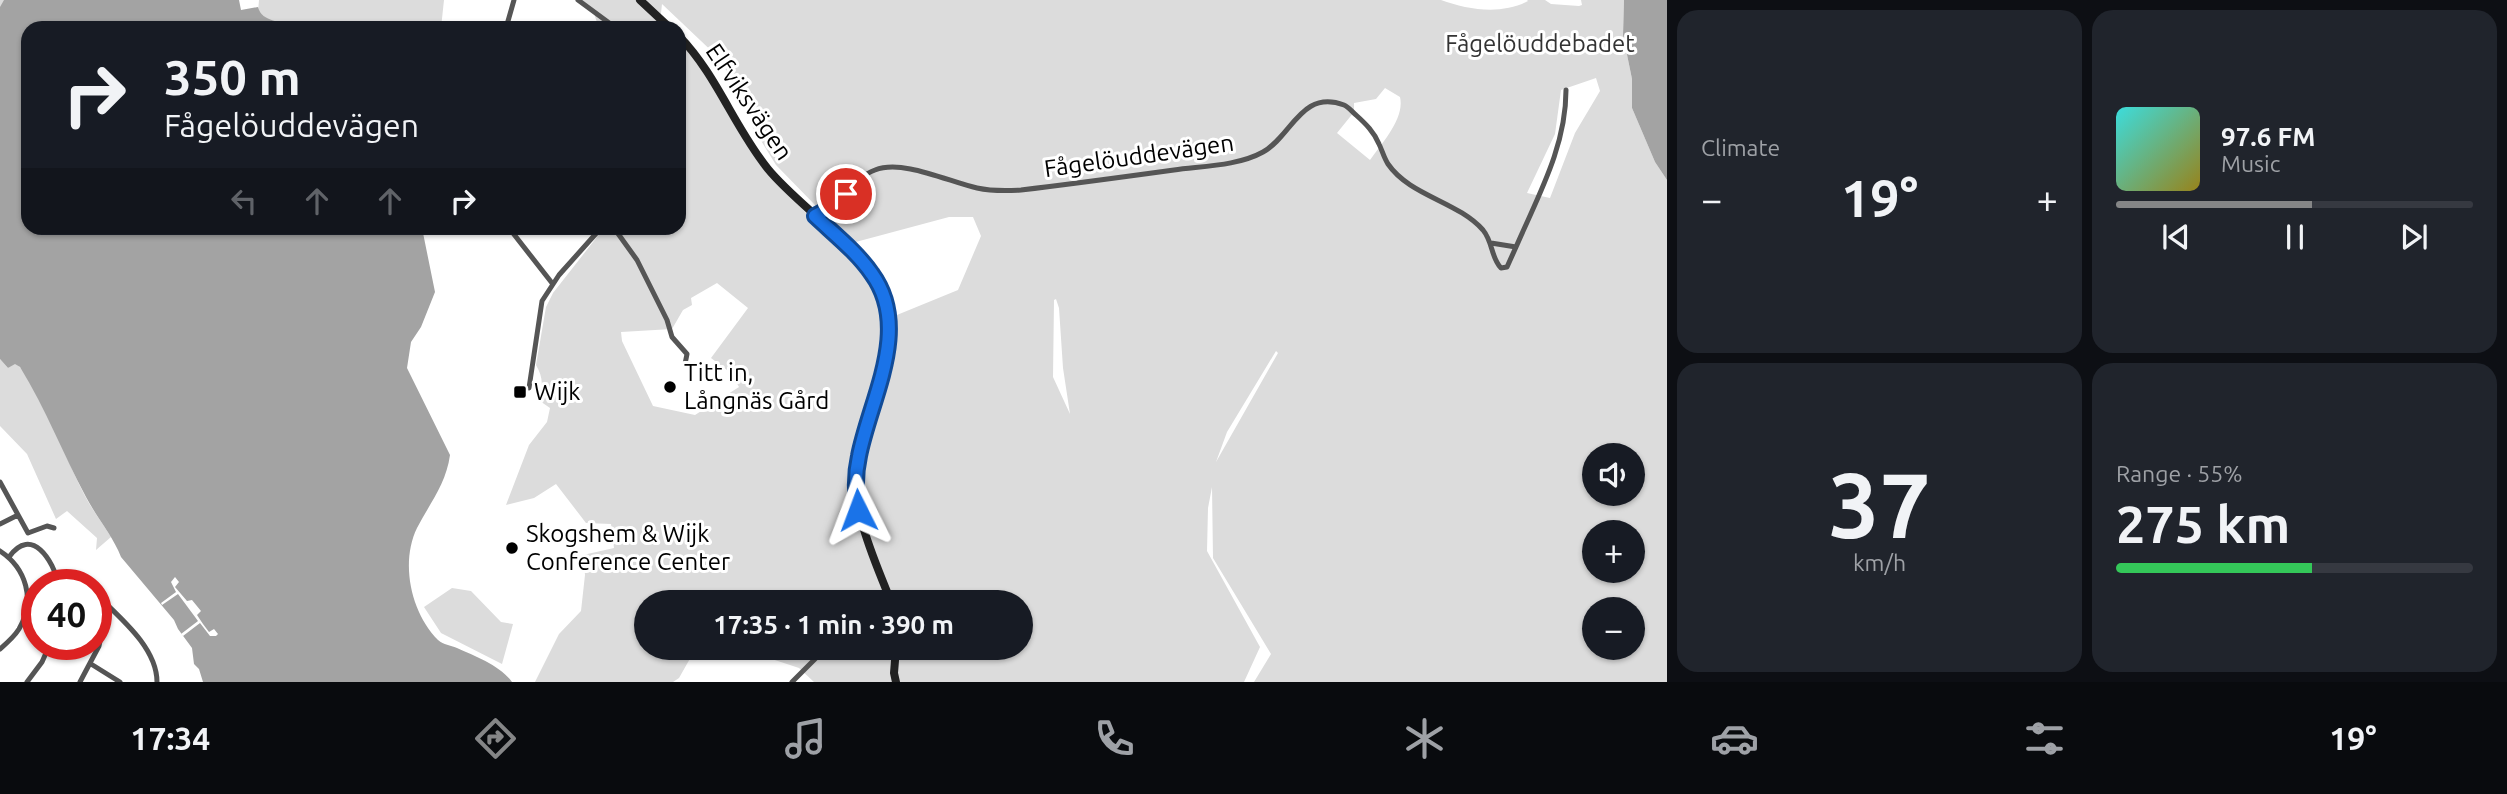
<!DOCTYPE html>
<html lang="en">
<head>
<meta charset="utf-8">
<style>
  :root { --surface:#171b24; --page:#20242c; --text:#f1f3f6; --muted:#9ea1a6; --line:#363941; --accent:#858687 }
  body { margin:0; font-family:Ubuntu,sans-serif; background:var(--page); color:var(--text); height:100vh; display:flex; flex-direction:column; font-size:26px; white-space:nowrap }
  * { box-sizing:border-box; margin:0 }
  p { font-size:23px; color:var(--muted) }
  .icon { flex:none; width:38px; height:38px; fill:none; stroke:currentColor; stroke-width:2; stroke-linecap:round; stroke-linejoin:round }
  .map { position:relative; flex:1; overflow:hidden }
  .drawer { display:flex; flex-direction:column; gap:10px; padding:10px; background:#0d0f14; width:840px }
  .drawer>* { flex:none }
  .hud { position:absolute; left:21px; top:21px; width:665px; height:214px; border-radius:21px; box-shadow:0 2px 5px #0004; background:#171b24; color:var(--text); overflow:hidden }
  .controls { position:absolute; left:1582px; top:443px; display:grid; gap:14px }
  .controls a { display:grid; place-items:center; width:63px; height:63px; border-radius:50%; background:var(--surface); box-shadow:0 2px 5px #0004; font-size:35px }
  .speed { position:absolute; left:21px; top:569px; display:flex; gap:14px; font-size:35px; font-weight:700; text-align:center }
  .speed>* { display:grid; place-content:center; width:91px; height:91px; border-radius:50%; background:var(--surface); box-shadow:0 2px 5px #0004; line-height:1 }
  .speed .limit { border:10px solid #d22; background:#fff; color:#111 }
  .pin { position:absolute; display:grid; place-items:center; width:60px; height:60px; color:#fff; margin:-30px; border:4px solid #fff; border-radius:50%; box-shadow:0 2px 7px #0007 }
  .me { position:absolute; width:77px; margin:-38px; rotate:357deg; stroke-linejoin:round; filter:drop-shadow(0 0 5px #0008) }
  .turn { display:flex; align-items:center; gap:24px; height:147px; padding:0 28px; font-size:32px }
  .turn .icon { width:91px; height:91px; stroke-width:2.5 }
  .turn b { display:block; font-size:49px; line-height:60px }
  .lanes { display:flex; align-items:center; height:66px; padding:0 28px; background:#0003; justify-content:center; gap:35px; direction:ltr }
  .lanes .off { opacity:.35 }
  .big { font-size:52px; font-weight:700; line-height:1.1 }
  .drawer .card { flex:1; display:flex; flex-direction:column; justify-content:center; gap:10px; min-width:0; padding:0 24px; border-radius:21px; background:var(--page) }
  .drawer .dial { align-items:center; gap:0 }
  .dial b { font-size:91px; line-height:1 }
  .song { display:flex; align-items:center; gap:21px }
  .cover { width:84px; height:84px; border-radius:10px; background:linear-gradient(135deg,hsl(180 70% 55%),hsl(50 70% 35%)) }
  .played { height:7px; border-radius:4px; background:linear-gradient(90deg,var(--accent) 55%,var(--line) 55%) }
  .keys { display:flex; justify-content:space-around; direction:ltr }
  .heat { display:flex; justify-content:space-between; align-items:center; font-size:38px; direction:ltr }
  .charge { height:10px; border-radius:5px; background:linear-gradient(90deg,#34c759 55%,var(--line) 0) }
  .drawer .tiles { flex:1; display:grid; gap:10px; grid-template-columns:repeat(2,1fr) }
  .trip { position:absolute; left:634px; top:590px; width:399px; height:70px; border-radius:35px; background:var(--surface); box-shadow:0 2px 5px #0004; font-weight:700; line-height:70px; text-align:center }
  .menu { display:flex; height:112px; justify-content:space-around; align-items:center; background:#090b0e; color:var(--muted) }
  .menu .icon { width:49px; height:49px }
  .menu .selected { color:var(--accent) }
  .menu b { font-size:32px; color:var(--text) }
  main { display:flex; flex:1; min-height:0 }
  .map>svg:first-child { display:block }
  .green { fill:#dcdcdc; fill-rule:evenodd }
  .water { fill:#a3a3a3 }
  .pier { fill:#fff }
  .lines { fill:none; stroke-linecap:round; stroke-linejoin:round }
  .street { stroke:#555; stroke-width:5 }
  .secondary { stroke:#222; stroke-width:8 }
  .route-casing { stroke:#114b97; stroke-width:18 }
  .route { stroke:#1a73e8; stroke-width:12 }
  .poi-dot { fill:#000; stroke:#fff; stroke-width:2.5 }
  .labels { text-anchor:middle; stroke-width:6; stroke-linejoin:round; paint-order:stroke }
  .park-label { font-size:24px; fill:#333; stroke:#fff }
  .street-label { font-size:24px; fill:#000; stroke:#fff }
  .poi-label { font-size:24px; fill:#000; stroke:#fff; text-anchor:start }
</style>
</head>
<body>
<main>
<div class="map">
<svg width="1667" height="682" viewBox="0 0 1667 682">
  <rect width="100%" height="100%" fill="#fff"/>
  <path class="green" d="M0,0H201L257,23L259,0H444L441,28H28L0,90Z
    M581,0H1441C1468,10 1502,15 1528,1L1527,0H1545L1551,4L1579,6L1582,5L1581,0H1624L1623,35L1632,79V108L1655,162L1667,180V682H1254L1271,654L1213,558L1212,487L1208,508L1207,551L1260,647L1244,682H814L799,668L739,648H1020V602H646V648H696L679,678L673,682H535L559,634L581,611L585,575L583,555L614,548L611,524L586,523L556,484L534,498L506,505L529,445L547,422L550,408L537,399C544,387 543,377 536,365L546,307L553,293L604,228H679V40L700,65L763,169L866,274L873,284L883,318L892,317L958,290L981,236L973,217H949L852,243L776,165L752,126L760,124L740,87L727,72L720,59L662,4L660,22L666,28H599L592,8ZM1596,78L1600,91L1575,133L1550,198L1527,193L1555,134L1561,90ZM1385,88L1400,97C1405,118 1382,143 1370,160L1337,133L1354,112V103L1376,99ZM717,283L748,308L711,358L731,373L739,387L695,415L653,406L622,341L621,332L672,329L683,310L692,305L691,298ZM1056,299L1059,308L1063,368L1070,414L1053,377L1054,300ZM1276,351L1278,353L1216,462L1227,432ZM1594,455H1633V494H1594ZM1594,532H1633V570H1594ZM1594,609H1633V648H1594Z
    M0,359L8,368L15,363C25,370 31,383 36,394C55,427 68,463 85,496C93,511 103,524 111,537L96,550L97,538L67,511L56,519L27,454L0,426Z
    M452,588L471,591L501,622L513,624L502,664L441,633L424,607Z"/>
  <path class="water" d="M4,0H239L241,10L258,7C262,23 282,20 294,28H28V228H422L435,292L421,327L411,342L407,368L450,455C446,484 430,503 417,528C400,563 411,613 438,640C444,645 450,645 457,648C475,656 501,666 512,682H203L199,669L194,664L192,648L178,629L174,620L121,557C113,536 97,518 86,497C63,454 46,409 20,367L15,364L8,368L0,359V7Z
    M1624,0H1667V180L1655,162L1632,108V79L1623,35Z"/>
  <path class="pier" d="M175,577L179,582L175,587L187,601L192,600L201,611L197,615L203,624L209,632L214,629L218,634L216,636H210L200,623L183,636L181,634L198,621L178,594L162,605L161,603L176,592L171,582Z"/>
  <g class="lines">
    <path class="street" d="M578,0L616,28
      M506,28L514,0
      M815,216C838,205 853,178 875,170C903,159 949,182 977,188C991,191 1006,191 1021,190C1072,184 1123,177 1174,170C1202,166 1238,166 1263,152C1292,136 1301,89 1344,105C1349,107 1352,112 1356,115C1366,124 1374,132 1379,144C1382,150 1384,158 1388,164C1410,196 1457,201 1483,230C1493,242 1491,258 1501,268L1507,267L1516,247L1491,243
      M509,228L552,283
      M614,228L637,260L667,320L672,337L687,354L685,364
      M1516,247C1538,196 1566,147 1566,90
      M529,388L542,301L559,275L601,228
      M0,482L28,533L47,526L54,528
      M0,524L18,515
      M0,551C26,568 36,600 19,629C14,637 7,643 0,649
      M9,557C32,525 53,561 59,584
      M96,594C119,617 157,647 157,682
      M871,602L887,590
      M91,664L120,682
      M27,682L42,662L50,644
      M80,682L99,646L106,613L110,609
      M792,682L826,648"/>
    <path class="secondary" d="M640,0L670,28
      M679,36C717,75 734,127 768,169C803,212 880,257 888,314C894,365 866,410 858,459C850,511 873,555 891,602
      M896,648L894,673L896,682"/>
  </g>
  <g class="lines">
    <g class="route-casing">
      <path id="route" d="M846,194L828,209L815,216C834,234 857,252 872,274C912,329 870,399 859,456C855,474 855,492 858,510"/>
    </g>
    <use href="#route" class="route"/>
  </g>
  <g class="poi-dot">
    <circle cx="670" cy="387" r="7"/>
    <rect x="513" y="385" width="14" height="14" rx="3.5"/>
    <circle cx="512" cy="548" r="7"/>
  </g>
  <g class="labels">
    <g class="park-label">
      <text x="1540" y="52">Fågelöuddebadet</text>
    </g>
    <g class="street-label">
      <text transform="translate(749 102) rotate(56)" y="8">Elfviksvägen</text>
      <text transform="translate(1139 156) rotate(-8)" y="8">Fågelöuddevägen</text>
    </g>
    <g class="poi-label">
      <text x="684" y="381">Titt in,<tspan x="684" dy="28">Långnäs Gård</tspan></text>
      <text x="534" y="400">Wijk</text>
      <text x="526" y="542">Skogshem &amp; Wijk<tspan x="526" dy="28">Conference Center</tspan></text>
    </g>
  </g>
</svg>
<div class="controls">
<a><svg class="icon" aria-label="sound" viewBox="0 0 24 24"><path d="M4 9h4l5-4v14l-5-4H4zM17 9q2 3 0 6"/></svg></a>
<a>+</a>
<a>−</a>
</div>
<div class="speed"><div class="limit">40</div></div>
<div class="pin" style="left:846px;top:194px;background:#d93025"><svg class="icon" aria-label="arrive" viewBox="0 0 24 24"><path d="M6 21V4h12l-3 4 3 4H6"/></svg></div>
<svg class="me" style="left:858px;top:510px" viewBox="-20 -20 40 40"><path d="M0-17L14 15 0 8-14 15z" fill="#1a73e8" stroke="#fff" stroke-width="4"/></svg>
<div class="trip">17:35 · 1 min · 390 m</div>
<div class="hud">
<div class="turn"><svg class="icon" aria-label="right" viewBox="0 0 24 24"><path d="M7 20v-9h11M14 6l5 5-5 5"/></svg><div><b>350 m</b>Fågelöuddevägen</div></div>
<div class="lanes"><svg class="icon off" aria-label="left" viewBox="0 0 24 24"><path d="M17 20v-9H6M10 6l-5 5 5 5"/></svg><svg class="icon off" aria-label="ahead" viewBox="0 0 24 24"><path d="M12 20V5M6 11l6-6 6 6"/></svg><svg class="icon off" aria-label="ahead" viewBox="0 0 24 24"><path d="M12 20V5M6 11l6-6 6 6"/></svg><svg class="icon" aria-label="right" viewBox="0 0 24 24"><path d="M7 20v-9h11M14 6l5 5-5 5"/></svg></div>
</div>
</div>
<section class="drawer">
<div class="tiles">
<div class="card"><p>Climate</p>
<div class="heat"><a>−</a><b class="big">19°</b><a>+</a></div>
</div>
<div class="card">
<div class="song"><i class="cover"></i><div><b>97.6 FM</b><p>Music</p></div></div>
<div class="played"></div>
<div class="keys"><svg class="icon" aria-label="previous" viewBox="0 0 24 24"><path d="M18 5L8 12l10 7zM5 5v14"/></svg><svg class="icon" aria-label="pause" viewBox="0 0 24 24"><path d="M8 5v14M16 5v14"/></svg><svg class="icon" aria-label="next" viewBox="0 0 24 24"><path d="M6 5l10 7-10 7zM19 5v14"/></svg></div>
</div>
<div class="card dial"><b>37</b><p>km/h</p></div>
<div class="card"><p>Range · 55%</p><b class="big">275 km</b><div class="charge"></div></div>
</div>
</section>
</main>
<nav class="menu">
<b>17:34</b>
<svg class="icon selected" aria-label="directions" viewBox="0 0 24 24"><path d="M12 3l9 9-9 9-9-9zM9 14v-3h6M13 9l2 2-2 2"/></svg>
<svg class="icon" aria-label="music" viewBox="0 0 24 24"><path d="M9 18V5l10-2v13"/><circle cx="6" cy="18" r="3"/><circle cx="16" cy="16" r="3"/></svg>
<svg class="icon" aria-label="phone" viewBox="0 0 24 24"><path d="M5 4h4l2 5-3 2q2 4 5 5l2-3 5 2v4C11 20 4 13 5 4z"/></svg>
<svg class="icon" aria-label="climate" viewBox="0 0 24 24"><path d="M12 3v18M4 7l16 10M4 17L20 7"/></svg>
<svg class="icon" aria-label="car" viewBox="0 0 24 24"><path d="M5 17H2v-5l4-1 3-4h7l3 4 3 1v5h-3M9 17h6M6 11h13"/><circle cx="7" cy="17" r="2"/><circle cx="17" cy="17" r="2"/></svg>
<svg class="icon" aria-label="filters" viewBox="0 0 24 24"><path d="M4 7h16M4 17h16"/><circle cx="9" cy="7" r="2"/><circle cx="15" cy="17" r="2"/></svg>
<b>19°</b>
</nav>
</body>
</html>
